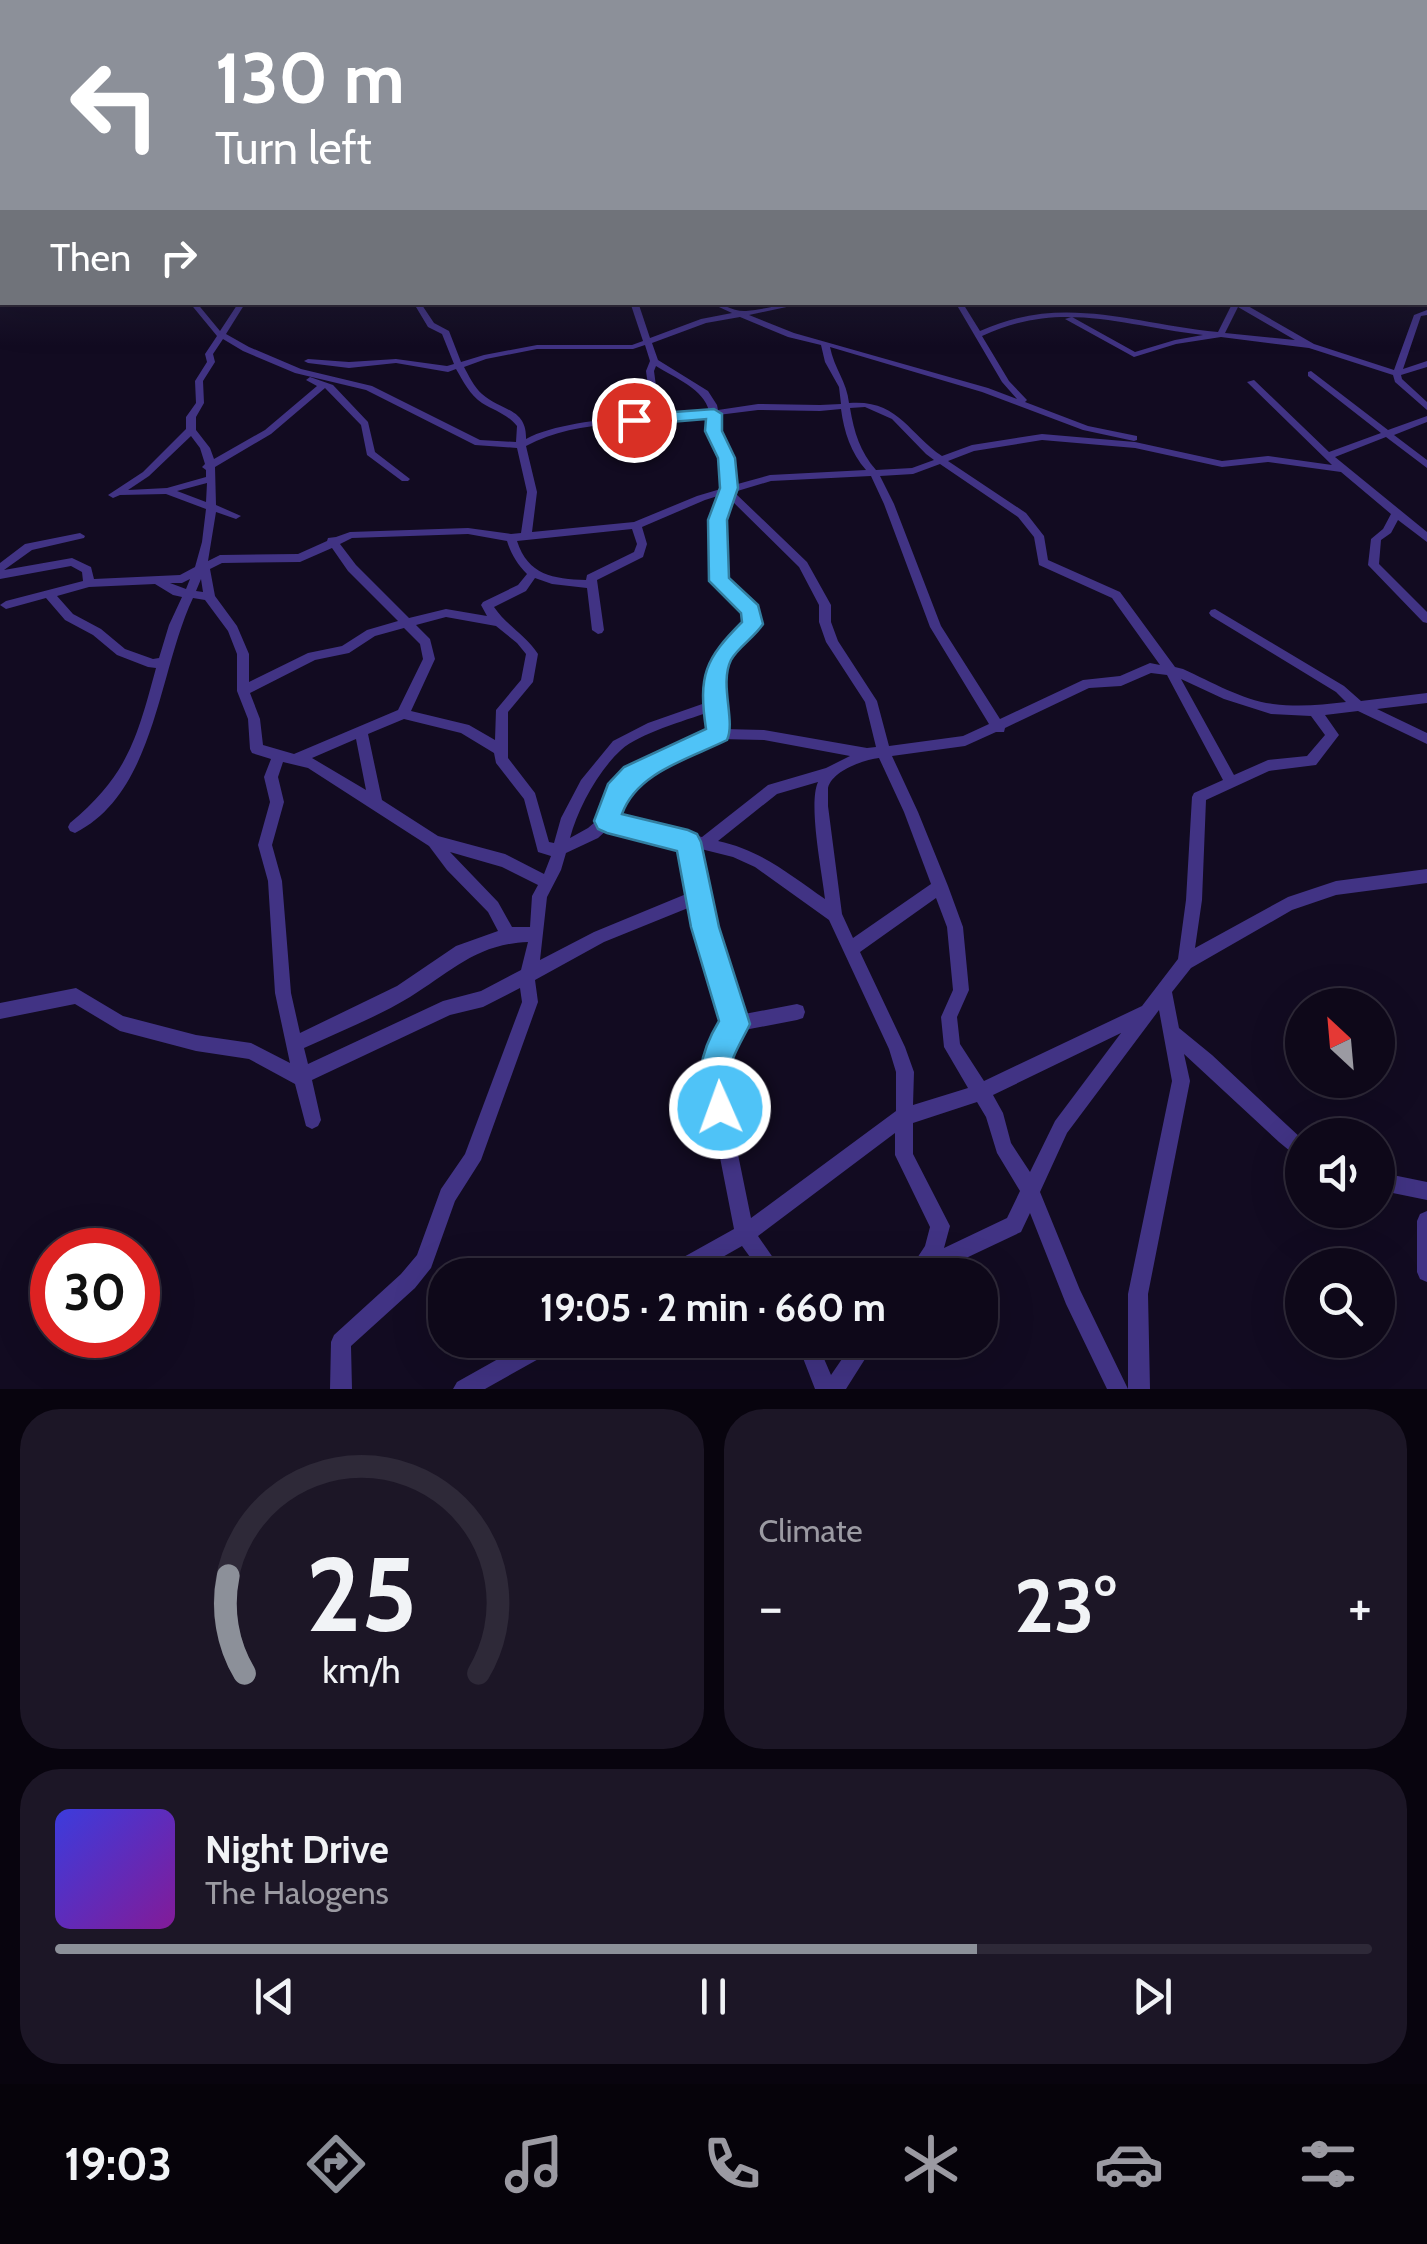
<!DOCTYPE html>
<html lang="en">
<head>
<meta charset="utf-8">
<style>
  :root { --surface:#0e0819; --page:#1c1626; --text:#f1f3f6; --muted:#9b9aa2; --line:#2e2938; --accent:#8c9099 }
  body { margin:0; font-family:Cabin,sans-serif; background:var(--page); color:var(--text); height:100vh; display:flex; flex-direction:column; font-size:38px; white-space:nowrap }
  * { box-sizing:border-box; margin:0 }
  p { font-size:32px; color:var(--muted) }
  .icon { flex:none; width:55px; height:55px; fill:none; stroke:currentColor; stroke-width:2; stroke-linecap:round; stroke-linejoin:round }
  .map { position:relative; height:1389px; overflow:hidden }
  .details { display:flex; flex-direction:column; gap:20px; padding:20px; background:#08040e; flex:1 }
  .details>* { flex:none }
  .hud { position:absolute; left:0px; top:0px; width:1428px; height:305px; box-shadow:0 10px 40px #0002,0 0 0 2px var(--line); background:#8c9099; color:#fff; overflow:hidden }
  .needle { width:65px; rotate:334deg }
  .controls { position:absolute; left:1285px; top:988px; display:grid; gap:20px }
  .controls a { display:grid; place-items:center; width:110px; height:110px; border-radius:50%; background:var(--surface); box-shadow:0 10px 40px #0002,0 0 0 2px var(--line); font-size:50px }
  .speed { position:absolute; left:30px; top:1228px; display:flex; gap:20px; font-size:50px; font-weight:700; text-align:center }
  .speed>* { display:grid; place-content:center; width:130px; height:130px; border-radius:50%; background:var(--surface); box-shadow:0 10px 40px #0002,0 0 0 2px var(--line); line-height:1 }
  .speed .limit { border:15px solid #d22; background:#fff; color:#111 }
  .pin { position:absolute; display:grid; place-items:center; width:85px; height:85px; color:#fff; margin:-42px; border:5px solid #fff; border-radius:50%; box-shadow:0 2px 10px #0007 }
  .me { position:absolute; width:110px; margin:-55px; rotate:358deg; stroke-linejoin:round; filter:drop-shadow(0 0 8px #0008) }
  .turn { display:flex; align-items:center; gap:35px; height:210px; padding:0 50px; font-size:45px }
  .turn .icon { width:130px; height:130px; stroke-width:2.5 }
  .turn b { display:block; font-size:70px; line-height:85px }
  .then { display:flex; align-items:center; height:95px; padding:0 50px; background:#0003; gap:20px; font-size:38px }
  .big { font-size:75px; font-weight:700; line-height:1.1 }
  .details .card { flex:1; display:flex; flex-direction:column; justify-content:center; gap:15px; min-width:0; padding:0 35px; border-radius:40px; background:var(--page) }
  .details .dial { align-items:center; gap:0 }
  .dial svg { height:260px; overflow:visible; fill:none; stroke:var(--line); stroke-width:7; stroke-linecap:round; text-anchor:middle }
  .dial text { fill:var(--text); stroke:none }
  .song { display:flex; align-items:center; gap:30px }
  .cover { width:120px; height:120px; border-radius:15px; background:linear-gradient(135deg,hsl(240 70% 55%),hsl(290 70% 35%)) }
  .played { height:10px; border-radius:5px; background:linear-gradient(90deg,var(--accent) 70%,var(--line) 70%) }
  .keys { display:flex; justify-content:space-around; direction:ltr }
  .heat { display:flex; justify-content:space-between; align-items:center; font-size:55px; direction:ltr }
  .details .tiles { flex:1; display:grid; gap:20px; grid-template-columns:1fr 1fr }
  .card:last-child { grid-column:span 2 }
  .trip { position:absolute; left:428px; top:1258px; width:570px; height:100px; border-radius:40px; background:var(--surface); box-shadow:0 10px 40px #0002,0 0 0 2px var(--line); font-weight:700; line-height:100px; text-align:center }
  .tabs { display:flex; height:160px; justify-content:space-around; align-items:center; background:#06030a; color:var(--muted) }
  .tabs .icon { width:70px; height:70px }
  .tabs .active { color:var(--accent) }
  .tabs b { font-size:45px; color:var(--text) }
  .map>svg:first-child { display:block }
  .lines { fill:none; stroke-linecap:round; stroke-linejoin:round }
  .minor { fill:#413384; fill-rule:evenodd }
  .route { fill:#4fc3f7; stroke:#337fa1; stroke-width:2.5 }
</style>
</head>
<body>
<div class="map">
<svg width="1427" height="1389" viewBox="0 0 1427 1389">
  <rect width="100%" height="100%" fill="#120b21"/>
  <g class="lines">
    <path class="minor" d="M1425,216L1427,217V221L1425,220Z
      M1425,247H1427V253H1425Z
      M1425,275H1427V280H1425Z
      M189,302H196L220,331L239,302H246L226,334L249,347L301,369L372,386L480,440L516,442L517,426C507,414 495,411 482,403C470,395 463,381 456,369L448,372L396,363L349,368L308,363L304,361L308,359L349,362L396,359L447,366L454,364L442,334L428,327L413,302H420L434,323L449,331L461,362L484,355L537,345H632L643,341L630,302H638L650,338L701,319L732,313L708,302C721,302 733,312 746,311C768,309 788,302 810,302L749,315L794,333L988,388L1017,399L1002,382L955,302H962L980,331C1064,293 1132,324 1218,332L1232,304L1231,302H1241L1314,344L1394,370L1414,315L1427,310V315L1421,316L1403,369L1427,361V367L1401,375L1402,379L1427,402V410L1395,382L1393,375L1309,348L1221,337L1176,344L1134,357L1065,319L1072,317L1135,352L1175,340L1203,335C1122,326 1062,299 982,336L1009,381L1027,400L1025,402L1088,426L1137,436V440L1134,441L1083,430L982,392L830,347C834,368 847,382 849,403C898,399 908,433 942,456L972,445L1042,434L1135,442L1222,461L1268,456L1332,465L1247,382L1254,380L1329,452L1381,433L1308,376V372L1311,371L1388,430L1427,416V422L1394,435L1427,460V468L1386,437L1335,457L1427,532V542L1398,520L1391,533L1381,540L1379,564L1427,612V623L1423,622L1368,565L1371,539L1383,529L1391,514L1341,472L1268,462L1222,467L1135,448L1042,440L974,451L948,461L1026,513L1044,536L1048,560L1120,592L1175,667L1183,669C1212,682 1242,700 1273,704C1298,707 1322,705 1346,702L1336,692L1211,616L1209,613L1211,610L1215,609L1344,686L1361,701L1427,693V703L1377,709L1427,733V744L1358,711L1325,715L1339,735L1316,765L1269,771L1206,800L1202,900L1195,948L1288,897L1336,881L1427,869V883L1336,895L1292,910L1191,968L1172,992L1179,1028L1212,1055L1302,1139V1159L1296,1156L1279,1142L1184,1054L1190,1081L1148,1294L1150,1389H1107L1066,1304L1030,1213L1021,1232L930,1275H906L925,1246L930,1227L895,1155V1133L758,1236L785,1275H763L742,1246L691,1275H661L664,1268L734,1229L704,1076L713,1046L725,1023L697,927L693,906L604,942L535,980L538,1002L481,1160L455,1201L431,1268L415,1288L351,1346L352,1389H330L331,1342L334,1335L401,1274L417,1255L441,1189L465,1154L522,1002L520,988L483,1007L450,1015L312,1080L321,1120L318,1126L312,1129L306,1126L295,1084L249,1059L196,1051L120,1031L75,1004L0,1019V1003L76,988L123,1016L196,1035L251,1043L290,1063L275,993L268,881L258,845L270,802L264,777L271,759L252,753L250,749L248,719L237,691V654L228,631L205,600L193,598C158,672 156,792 75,833L70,831L68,827L70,823C128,775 137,738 156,668L148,667L117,655L93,635L65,620L46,598L6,609L0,605L6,601L83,581L82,572L71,566L0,579V563L25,544L80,533L85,536L84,538L32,550L4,570L72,558L91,567L94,579L180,575L195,567L202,542L206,509L166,494L120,495L113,498L108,495L143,472L186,429V417L196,403L195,381L207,362L205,354L217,336ZM1238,307L1295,340L1225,333ZM740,317L788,337L821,345L825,362L839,387L841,404L820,405L758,404L718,410L717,405L708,391L658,360L652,343L706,323ZM223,339L243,351L295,373L366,390L475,445L517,448L527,492L521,533L511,534L468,528L350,532L336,537L328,538L327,541L298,554L220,555L208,561L216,512L236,519L241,516L216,505L215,467L271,434L325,388L361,425L367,455L402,481H408L410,479L375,452L368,422L333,385L310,377L306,380L317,386L265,430L214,459L210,448L196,430V417L204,403L203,381L215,362L213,354ZM645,345L650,361L646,371L648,386L631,417C602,419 551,425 526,439C527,408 501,411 482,394C474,387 469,376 464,367L486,359L537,349H633ZM656,366C675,378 704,389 709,411L682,415L640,417L656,386L654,371ZM865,407L892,419L926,454L934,460L912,468L876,470C860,452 854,432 850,408ZM841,409C844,432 851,453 866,470L770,475L734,485L731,459L719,431L718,415L758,410L820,411ZM709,417V431L721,459L724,488L697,496L634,522L532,532L537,492L526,446C580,417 650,425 709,417ZM191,436L200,448L205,464L202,467L206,470V477L167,488L128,490L149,476ZM940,464L1018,517L1034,537L1039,565L1112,598L1160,665L1150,663L1120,676L1083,680L1000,719L941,626L894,504L880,476L913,474ZM871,476L884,504L930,627L989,724L963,736L889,746L877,701L838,641L831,622V605L807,562L734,492L771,481ZM207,483L206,502L177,491ZM721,495L713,520V581L745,612L747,623L714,658L708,702L648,723L613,741L581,780L561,818L554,843L549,842L535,793L508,758V712L533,682L538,654C526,635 506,625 494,607L526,591L535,578L552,584L587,588L592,630L598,634L602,633L604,630L597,580L643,557L647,544L642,527L705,500ZM730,499L799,567L819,605V622L826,642L865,702L876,747L867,748L764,730L724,729L720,705L726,660L759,624L755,607L725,580L723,520ZM632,529L637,544L634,552L587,575L586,580C553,579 528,575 517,541ZM468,534L507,541C511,554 517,564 527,574L518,585L483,602L481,605L487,616L446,609L409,618L356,565L340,544L352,538ZM332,548L348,571L398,621L367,630L342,646L308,653L249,682V654L237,626L215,596L210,569L222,563L300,562ZM190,579L186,589L170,583H182ZM201,579L203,592L196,591ZM155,584L173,595L182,597L169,625L159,658L153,659L125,649L101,629L73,614L57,596L89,587ZM446,617L496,626L517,643L526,654L521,680L496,710L495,740L469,725L411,711L435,659L430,639L416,625ZM404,628L420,644L423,659L398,710L294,754L263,745L260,719L250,693L315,660L349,653L375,636ZM1151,673L1167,675L1223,780L1194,793L1192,797L1186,900L1178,959L1142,1006L984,1081L960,1044L957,1017L969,990L963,927L948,886L918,812L892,756L965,746L996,732H1004L1005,728L1089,688L1121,686ZM1181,679L1224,699L1271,714L1311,716L1325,735L1307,756L1268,760L1234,775ZM709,712L711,731L628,771L612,788L601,817L588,828L570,838C578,808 598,771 621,750C640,733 684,721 709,712ZM404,719L461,733L494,753L496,763L524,799L538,852L551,856L544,874L505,854L438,836L382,800L368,734ZM356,739L366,790L312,758ZM719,739L764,740L850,756L826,768L768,785L702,837L615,817L623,795L638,779ZM879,758L904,812L931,884L853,938L842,914L828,806C828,804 828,790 828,788C832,771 863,760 879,758ZM283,762L308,768L429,846L447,870L488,912L498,931L456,946L397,986L300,1033L291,993L282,881L272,845L284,802L278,777ZM818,782C808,804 822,872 825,899C790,875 761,850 718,841L777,794ZM609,828L681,845L691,892L594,932L540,960L547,897L561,870L566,853L598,838ZM697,848L733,857L755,867L829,920L889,1049L896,1072V1111L751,1218L722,1076L729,1049L739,1031L797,1020L803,1018L805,1012L803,1006L797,1004L739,1015L713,927ZM450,852L502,867L538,885L532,896L530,927H512L498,902ZM936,898L947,927L953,990L941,1017L944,1047L968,1088L913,1105L914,1072L905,1047L860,952ZM528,942L521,970L481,991L443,1001L308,1064L304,1048C339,1032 377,1017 410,997C451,972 476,944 528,942ZM1159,1010L1172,1081L1128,1294V1389L1080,1290L1040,1192L1067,1133ZM1121,1033L1055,1121L1030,1172L1011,1143L1003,1113L993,1095ZM977,1102L986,1117L997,1153L1020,1191L1007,1218L944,1248L950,1226L913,1154V1123Z
      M1378,1172L1427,1182V1200L1378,1190Z
      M1427,1211V1282L1420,1279L1417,1272V1221L1420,1214Z
      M532,1340H563L560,1347L485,1389H453L457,1382Z
      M796,1340H816L831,1375L855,1340H877L846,1389H815Z"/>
  </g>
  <linearGradient id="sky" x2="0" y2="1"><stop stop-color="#0a0612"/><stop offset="0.44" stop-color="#33344e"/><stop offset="1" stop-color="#33344e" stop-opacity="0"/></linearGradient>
  <rect width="1427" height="346" fill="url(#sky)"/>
  <path class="route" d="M714,409L722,414V431L735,458L738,488L727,520L729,578L758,605L763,624C755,637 738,647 731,660C719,684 736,721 727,740C689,759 637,772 622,814L688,830L697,834L701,842L719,927L750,1024C742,1041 729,1059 729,1079C730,1095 738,1103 731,1119L720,1124L708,1119C694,1084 699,1054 719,1021L691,927L677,851L607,833L598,829L594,821L608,784L624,767L706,729C698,675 705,659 742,622L741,613L709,581L708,520L720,488L718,458L705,431L706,419L634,425L626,420L634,415Z"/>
</svg>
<div class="controls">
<a><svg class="needle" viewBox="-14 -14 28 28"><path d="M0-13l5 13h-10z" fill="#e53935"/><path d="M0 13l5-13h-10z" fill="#9b9aa2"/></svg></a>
<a><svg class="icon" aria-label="sound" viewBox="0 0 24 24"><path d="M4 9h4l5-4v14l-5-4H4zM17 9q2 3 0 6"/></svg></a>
<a><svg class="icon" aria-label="search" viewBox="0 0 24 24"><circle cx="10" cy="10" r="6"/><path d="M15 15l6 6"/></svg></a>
</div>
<div class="speed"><div class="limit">30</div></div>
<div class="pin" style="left:634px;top:420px;background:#d93025"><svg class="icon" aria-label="arrive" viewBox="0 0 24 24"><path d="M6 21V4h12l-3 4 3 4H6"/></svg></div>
<svg class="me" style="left:720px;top:1108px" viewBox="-20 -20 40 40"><circle r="17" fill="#4fc3f7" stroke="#fff" stroke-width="3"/><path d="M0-11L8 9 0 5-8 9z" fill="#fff"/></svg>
<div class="trip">19:05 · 2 min · 660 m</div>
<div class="hud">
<div class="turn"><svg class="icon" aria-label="left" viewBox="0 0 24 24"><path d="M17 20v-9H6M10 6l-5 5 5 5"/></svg><div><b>130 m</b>Turn left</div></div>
<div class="then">Then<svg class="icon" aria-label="right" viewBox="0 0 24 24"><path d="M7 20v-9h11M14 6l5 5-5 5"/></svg></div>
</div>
</div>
<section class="details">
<div class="tiles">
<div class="card dial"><svg viewBox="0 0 100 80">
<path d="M14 69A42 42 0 1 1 86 69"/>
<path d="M14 69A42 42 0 0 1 9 39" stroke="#8c9099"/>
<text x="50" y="56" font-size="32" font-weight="700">25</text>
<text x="50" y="72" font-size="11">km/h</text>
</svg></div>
<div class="card"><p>Climate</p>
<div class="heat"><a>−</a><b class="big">23°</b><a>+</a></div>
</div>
<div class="card">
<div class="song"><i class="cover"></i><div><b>Night Drive</b><p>The Halogens</p></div></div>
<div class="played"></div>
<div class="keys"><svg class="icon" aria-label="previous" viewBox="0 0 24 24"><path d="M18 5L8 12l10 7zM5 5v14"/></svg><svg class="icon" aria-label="pause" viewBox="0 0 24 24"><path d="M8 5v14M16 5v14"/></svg><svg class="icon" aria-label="next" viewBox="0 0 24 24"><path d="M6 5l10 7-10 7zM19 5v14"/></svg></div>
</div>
</div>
</section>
<nav class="tabs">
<b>19:03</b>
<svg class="icon active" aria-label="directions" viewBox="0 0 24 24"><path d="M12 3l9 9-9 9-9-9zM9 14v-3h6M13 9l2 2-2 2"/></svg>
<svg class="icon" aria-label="music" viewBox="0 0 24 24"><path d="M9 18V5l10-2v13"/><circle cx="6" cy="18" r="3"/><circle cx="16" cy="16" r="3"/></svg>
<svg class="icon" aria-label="phone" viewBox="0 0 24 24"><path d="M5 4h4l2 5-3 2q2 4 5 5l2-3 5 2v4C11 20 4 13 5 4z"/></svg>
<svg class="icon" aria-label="climate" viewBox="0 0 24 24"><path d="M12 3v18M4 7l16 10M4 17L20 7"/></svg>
<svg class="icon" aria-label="car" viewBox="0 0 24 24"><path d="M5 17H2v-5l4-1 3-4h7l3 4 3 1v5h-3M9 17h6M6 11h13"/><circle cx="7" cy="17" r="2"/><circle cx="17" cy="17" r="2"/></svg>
<svg class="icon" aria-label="filters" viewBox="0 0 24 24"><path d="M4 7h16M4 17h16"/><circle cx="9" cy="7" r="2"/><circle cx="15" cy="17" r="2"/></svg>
</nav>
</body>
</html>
